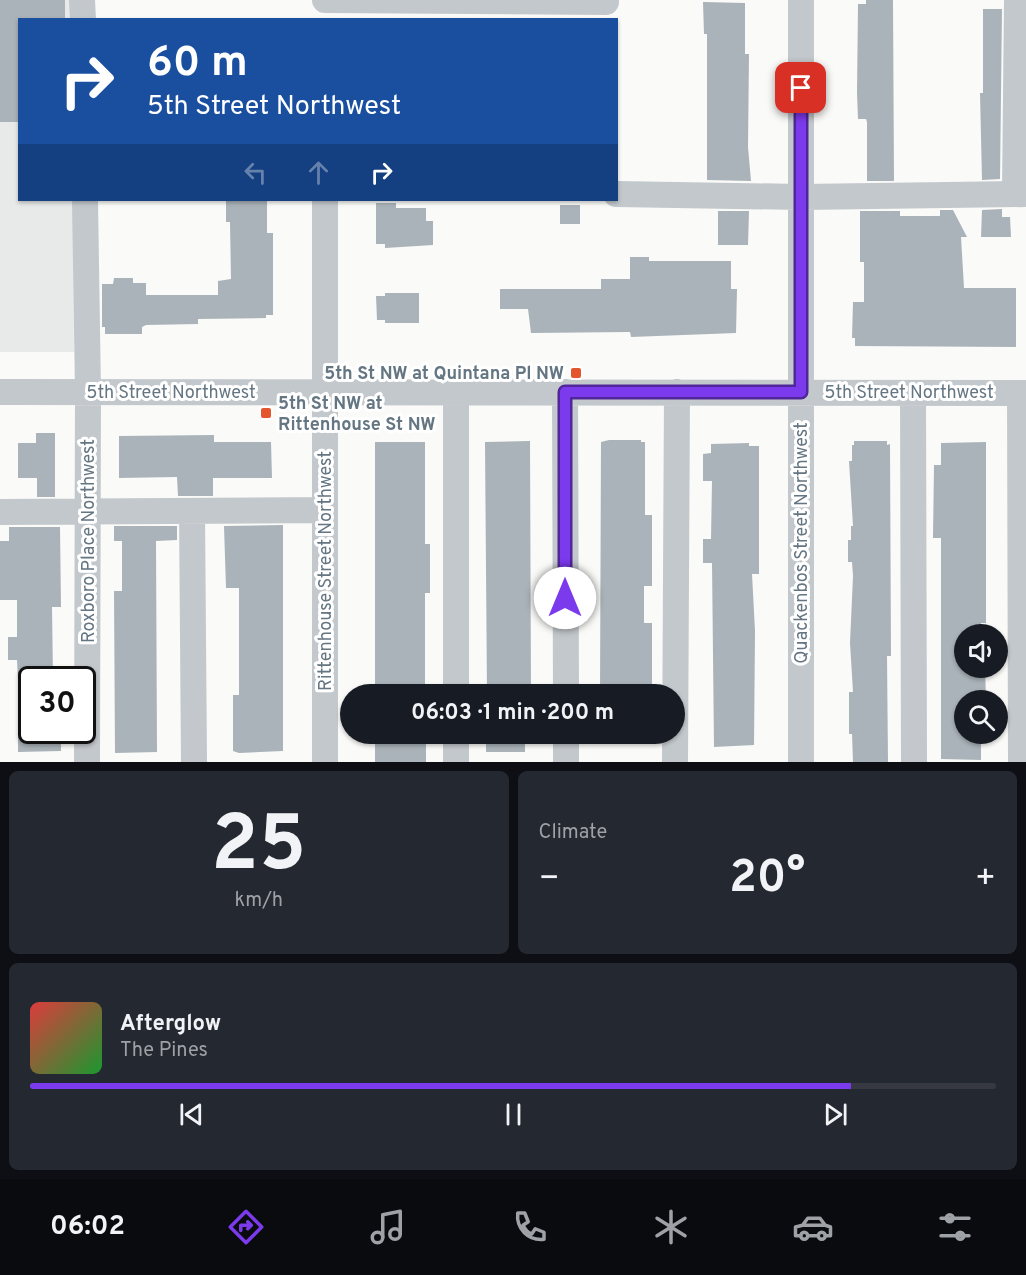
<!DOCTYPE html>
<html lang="en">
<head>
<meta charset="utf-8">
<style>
  :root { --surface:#171b24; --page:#242831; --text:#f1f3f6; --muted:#9ea1a6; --line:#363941; --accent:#7c3aed }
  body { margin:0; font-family:Overpass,sans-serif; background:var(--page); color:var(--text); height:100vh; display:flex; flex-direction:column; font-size:22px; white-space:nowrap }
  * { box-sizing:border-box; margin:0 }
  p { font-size:20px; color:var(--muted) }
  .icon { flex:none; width:33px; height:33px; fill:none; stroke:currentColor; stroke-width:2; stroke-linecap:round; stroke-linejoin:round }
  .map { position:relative; height:762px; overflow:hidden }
  .side { display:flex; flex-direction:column; gap:9px; padding:9px; background:#0d0f14; flex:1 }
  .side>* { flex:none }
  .guide { position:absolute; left:18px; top:18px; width:600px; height:183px; border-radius:0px; box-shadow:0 2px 4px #0004; background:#1a4fa0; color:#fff; overflow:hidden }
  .fabs { position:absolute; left:954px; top:624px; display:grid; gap:12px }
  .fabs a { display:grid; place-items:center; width:54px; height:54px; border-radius:50%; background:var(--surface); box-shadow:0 2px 4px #0004; font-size:30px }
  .speed { position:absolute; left:18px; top:666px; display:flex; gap:12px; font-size:30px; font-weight:700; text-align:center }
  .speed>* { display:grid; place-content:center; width:78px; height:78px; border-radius:50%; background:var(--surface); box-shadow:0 2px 4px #0004; line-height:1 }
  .speed .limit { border:3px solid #111; border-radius:9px; background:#fff; color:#111 }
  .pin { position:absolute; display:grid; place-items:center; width:51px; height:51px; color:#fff; margin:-26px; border-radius:12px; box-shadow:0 3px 9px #0006 }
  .me { position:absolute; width:66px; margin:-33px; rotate:0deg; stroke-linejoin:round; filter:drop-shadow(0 0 4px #0008) }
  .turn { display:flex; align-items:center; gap:21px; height:126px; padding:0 30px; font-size:27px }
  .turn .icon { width:78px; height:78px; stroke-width:2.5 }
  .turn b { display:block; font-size:42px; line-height:51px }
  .lanes { display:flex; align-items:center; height:57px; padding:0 30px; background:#0003; justify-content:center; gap:30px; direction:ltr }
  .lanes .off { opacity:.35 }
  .big { font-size:45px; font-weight:700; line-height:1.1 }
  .side .widget { flex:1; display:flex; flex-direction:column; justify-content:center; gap:9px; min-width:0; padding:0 21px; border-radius:9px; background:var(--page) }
  .side .dial { align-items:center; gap:0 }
  .dial b { font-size:78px; line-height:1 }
  .song { display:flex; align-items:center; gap:18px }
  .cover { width:72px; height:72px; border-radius:9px; background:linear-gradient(135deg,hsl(0 70% 55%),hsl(130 70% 35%)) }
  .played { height:6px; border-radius:3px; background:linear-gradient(90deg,var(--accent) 85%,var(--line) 85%) }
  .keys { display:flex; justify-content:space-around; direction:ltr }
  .heat { display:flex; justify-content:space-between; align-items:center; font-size:33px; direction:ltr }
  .side .tiles { flex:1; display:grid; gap:9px; grid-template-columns:1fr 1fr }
  .widget:last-child { grid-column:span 2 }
  .trip { position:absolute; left:340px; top:684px; width:345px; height:60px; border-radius:30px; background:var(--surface); box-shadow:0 2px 4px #0004; font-weight:700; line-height:60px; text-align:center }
  .tabs { display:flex; height:96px; justify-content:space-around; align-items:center; background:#090b0e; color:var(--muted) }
  .tabs .icon { width:42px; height:42px }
  .tabs .selected { color:var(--accent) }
  .tabs b { font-size:27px; color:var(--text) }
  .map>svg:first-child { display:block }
  .built { fill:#e8e9e9 }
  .building { fill:#aab3b9 }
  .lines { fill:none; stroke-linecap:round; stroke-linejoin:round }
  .minor { stroke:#c3c8cc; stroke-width:26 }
  .route-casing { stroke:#51269a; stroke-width:15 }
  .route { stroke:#7c3aed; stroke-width:10 }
  .poi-dot { fill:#e4572e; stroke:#fff; stroke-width:2 }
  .labels { text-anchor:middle; stroke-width:6; stroke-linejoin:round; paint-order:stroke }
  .poi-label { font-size:18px; font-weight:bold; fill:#657683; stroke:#fff; text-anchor:end }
  .street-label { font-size:18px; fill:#657683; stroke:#fff }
</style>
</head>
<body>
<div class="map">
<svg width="1026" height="762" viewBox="0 0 1026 762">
  <rect width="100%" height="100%" fill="#fafaf8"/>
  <path class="built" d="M0,0H73V19L20,20V200H73L74,352H0Z"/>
  <path class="building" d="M0,0H65V20H20V122H0Z
    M866,0H893L894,181H867V122L866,119H858L857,93L858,4H866Z
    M703,2L745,3V54H749L748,147L751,181L707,180V34H704Z
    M983,9H1002L1000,179L982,180L980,93H983Z
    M226,200H267V233H273V315H266V318L198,319V324L146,325L142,327V334H105V327H102V284H113L114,278H133V283H146V295H218V281L231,279L230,222H226Z
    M376,203H396V208H426V221H433V245L385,248V244H376Z
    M560,205H580V224H560Z
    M1002,209V217H1010L1011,237H981L982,210Z
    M940,210H953L967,237H961L964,288H1016V347L855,346V338H852L853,302H864V262H860V211H900V216H940Z
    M718,211H749L748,245H718Z
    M630,257H649V261H731V289H737L736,333L631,337L630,332L531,333L528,309H500V289H601V279H630Z
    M385,293H419V323H385V320H377L376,296H385Z
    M36,433H55V497H37V478H18V443H36Z
    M214,435V442H271L272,478H213V496H178L177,477L119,478V436Z
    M609,440H641V442H645V515H652V586H644V623H652V694H600L601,442Z
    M530,441L531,694H487L485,442Z
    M854,441H887V445L890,444L891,656H887L888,762H853L852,734H849V692H853L850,643L853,576L852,562H848V540H851V526H853L849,461H852V445H854Z
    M375,442H425V544H430V593H425V694H375Z
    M986,442V623H981V634H964V668H985L986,700H964V734H981V760L941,759V538H933L934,465H941V443Z
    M749,443V446H759V574H752L755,631L754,745L714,747L712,563H703V539H711L712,481H703V454L711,453V444Z
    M283,525V751L239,753L233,751V695H239V588H226L224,526Z
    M114,526H177V540L156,541L157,752L115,753L114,591H122V541H114Z
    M9,527H60L61,607H52L53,680H18L17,660H8V637H17V600H0V541H9Z
    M18,730H61V751L18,752Z
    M486,734H525V752H486Z
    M375,742H426V762H375Z"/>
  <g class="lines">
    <path class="minor" d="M82,0L83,20
      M325,0L606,2
      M801,0V762
      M616,194L801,197L1026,194
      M1015,194L1017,0
      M85,200L88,392L87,762
      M325,200V762
      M0,392L1026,393
      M456,392V694
      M565,392L566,694
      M913,393L914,762
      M1020,393L1021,762
      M192,511L194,762
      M0,512L325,510
      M456,734V762
      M566,762V734
      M675,762L677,392"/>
  </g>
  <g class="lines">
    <g class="route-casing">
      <path id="route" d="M565,598V392H801V88"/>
    </g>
    <use href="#route" class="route"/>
  </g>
  <g class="poi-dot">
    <rect x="570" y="367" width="12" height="12" rx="3"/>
    <rect x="260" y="407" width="12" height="12" rx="3"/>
  </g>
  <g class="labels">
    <g class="poi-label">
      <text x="564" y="379">5th St NW at Quintana Pl NW</text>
      <text x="278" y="409" text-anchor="start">5th St NW at<tspan x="278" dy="21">Rittenhouse St NW</tspan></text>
    </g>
    <g class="street-label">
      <text x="171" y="398">5th Street Northwest</text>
      <text x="909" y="398">5th Street Northwest</text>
      <text transform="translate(88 541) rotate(-90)" y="6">Roxboro Place Northwest</text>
      <text transform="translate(801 543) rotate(-90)" y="6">Quackenbos Street Northwest</text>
      <text transform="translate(325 571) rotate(-90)" y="6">Rittenhouse Street Northwest</text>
    </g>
  </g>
</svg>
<div class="fabs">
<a><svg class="icon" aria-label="sound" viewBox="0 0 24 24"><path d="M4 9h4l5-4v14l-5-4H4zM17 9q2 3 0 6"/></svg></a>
<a><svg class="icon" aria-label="search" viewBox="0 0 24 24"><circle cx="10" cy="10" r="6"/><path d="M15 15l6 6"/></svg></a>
</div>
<div class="speed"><div class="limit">30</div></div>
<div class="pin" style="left:801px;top:88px;background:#d93025"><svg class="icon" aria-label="arrive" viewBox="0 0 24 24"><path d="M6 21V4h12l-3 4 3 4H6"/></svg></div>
<svg class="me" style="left:565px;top:598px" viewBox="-20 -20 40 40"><circle r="19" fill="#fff"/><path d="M0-13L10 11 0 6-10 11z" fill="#7c3aed"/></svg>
<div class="trip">06:03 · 1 min · 200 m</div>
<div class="guide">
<div class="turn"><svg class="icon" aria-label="right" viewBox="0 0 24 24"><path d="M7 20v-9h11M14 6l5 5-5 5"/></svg><div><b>60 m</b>5th Street Northwest</div></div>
<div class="lanes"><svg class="icon off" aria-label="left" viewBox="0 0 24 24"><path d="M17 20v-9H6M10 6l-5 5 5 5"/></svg><svg class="icon off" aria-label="ahead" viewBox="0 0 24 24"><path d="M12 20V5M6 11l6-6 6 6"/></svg><svg class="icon" aria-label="right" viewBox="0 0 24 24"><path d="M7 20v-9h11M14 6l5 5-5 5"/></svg></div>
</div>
</div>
<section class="side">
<div class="tiles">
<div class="widget dial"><b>25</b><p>km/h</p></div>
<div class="widget"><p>Climate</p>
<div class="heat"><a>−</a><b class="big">20°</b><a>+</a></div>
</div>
<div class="widget">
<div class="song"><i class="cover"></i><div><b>Afterglow</b><p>The Pines</p></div></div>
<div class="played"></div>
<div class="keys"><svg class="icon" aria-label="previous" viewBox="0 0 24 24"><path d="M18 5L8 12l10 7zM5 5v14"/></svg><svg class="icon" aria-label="pause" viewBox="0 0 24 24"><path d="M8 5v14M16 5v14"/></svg><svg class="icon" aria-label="next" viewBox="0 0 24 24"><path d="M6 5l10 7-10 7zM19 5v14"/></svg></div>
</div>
</div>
</section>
<nav class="tabs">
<b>06:02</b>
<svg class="icon selected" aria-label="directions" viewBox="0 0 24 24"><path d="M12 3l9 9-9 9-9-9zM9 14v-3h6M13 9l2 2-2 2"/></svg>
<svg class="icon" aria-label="music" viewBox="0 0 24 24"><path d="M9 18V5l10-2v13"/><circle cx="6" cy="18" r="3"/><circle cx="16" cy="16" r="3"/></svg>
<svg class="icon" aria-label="phone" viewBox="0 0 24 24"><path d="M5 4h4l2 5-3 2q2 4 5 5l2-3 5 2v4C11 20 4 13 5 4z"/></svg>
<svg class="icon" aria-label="climate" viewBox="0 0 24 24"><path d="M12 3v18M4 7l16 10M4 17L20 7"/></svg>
<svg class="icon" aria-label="car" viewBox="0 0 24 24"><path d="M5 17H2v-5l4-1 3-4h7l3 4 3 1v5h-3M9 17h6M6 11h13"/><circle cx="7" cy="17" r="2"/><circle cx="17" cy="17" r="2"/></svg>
<svg class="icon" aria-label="filters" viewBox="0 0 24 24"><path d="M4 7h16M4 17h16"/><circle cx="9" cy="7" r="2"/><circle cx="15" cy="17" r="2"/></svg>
</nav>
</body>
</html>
